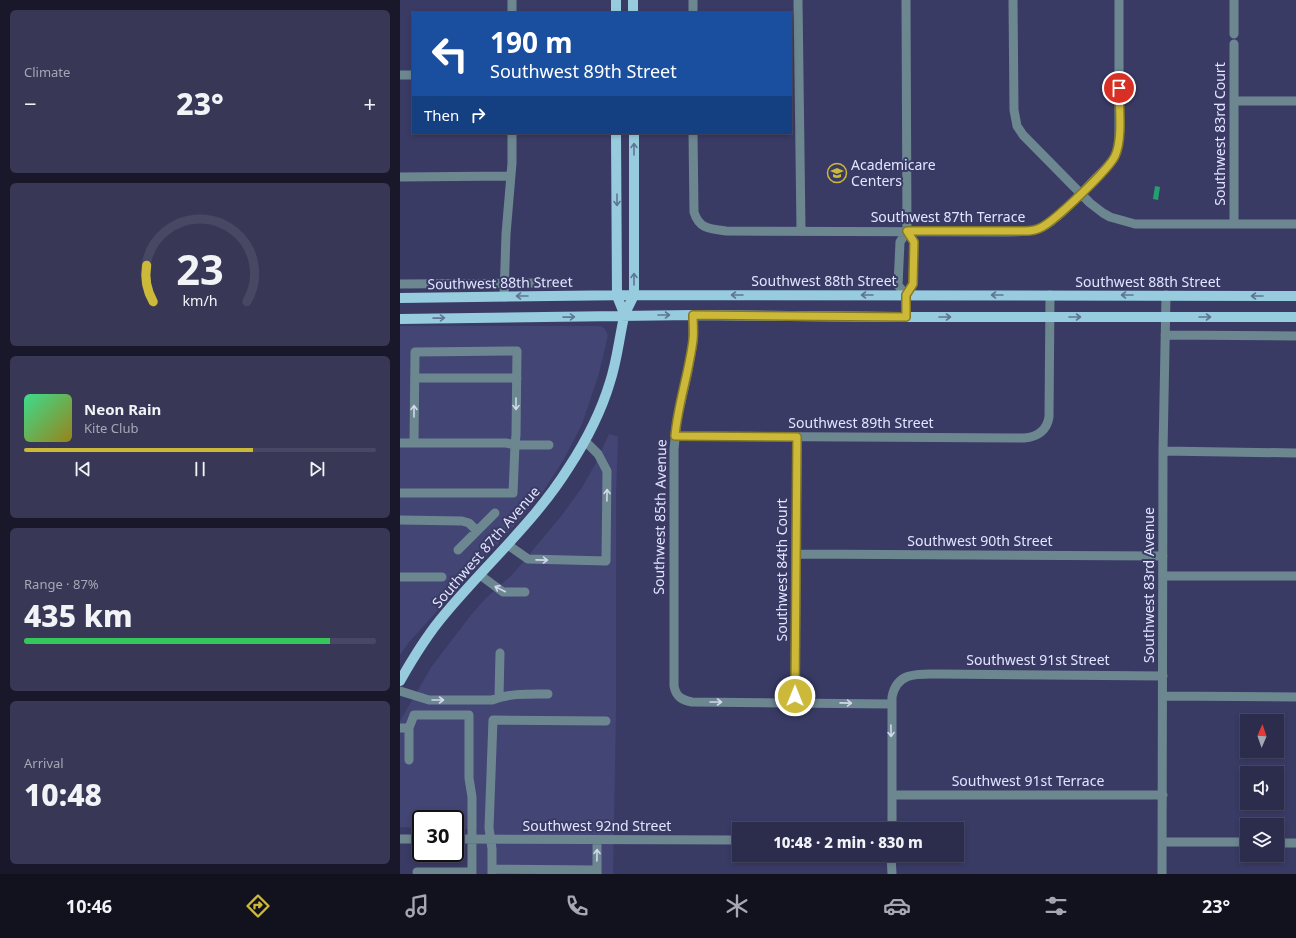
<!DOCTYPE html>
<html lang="en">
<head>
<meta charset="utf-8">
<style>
  :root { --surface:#2c2c4c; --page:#383856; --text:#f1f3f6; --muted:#a6a7b5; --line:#484864; --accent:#ccb939 }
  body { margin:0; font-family:"Noto Sans",sans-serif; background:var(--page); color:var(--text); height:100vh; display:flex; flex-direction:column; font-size:15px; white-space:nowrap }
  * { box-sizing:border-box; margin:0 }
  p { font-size:13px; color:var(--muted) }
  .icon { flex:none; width:22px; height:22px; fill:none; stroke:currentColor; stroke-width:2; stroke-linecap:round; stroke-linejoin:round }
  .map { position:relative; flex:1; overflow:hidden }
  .panel { display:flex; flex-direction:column; gap:10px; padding:10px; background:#18182a; width:400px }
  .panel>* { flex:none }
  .top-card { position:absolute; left:12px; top:12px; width:380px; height:122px; border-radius:0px; box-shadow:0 2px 6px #0003,0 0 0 1px var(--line); background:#1a4fa0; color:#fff; overflow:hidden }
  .needle { width:26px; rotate:2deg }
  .controls { position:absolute; left:840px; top:714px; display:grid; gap:8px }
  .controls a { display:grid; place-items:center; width:44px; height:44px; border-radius:0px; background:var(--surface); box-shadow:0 2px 6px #0003,0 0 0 1px var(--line); font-size:20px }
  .speed { position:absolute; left:12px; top:810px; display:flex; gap:8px; font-size:20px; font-weight:700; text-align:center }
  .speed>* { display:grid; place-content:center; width:52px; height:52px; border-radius:50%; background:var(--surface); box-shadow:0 2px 6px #0003,0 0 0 1px var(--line); line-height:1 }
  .speed .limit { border:2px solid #111; border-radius:6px; background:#fff; color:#111 }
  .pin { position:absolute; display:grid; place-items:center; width:34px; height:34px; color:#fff; margin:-17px; border:2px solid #fff; border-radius:50%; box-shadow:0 1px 4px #0007 }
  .me { position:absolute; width:44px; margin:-22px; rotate:0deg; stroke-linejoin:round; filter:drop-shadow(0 0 3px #0008) }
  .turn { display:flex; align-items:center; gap:14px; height:84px; padding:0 12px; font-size:18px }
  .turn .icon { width:52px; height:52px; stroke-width:2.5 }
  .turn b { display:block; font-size:28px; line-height:34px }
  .then { display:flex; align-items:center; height:38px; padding:0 12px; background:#0003; gap:8px; font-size:15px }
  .big { font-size:30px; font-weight:800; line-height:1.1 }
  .panel .widget { flex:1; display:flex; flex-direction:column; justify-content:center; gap:6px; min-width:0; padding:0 14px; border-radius:6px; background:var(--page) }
  .panel .dial { align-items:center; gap:0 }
  .dial svg { height:104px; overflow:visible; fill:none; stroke:var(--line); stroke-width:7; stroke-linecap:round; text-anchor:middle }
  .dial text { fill:var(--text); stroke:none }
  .song { display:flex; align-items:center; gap:12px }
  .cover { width:48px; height:48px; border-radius:6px; background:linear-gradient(135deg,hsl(150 70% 55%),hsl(50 70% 35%)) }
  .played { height:4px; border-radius:2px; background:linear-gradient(90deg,var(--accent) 65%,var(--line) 65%) }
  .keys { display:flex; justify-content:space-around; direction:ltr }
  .heat { display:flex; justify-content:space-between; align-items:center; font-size:22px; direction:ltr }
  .charge { height:6px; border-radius:3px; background:linear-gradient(90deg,#34c759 87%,var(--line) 0) }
  .trip { position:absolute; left:332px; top:822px; width:232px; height:40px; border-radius:0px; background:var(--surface); box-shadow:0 2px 6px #0003,0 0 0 1px var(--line); font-weight:800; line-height:40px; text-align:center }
  .tab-bar { display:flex; height:64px; justify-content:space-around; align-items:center; background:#12121e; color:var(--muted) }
  .tab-bar .icon { width:28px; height:28px }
  .tab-bar .active { color:var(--accent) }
  .tab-bar b { font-size:18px; color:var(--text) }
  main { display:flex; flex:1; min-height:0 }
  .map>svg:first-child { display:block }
  .built { fill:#434575 }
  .water { fill:#24a06e }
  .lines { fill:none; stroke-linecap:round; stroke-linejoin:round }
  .minor { stroke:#6d8790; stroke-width:9 }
  .major { stroke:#97ccde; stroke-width:10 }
  .oneway { stroke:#5f7595 }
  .oneway2 { stroke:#d0d7ee }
  .route-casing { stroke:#857825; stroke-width:10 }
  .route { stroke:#ccb939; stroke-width:7 }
  .labels { text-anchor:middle; stroke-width:4; stroke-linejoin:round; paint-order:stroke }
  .street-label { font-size:14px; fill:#e2e5ff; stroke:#3a3b65 }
  .poi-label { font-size:14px; fill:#e2e5ff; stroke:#3a3b65; text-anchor:start }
</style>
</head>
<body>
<main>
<section class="panel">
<div class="widget"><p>Climate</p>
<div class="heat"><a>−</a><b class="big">23°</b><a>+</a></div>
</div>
<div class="widget dial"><svg viewBox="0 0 100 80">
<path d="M14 69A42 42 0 1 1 86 69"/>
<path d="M14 69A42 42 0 0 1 9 41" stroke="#ccb939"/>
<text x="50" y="56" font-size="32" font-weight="700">23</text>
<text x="50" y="72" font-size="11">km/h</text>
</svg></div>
<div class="widget">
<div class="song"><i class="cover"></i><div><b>Neon Rain</b><p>Kite Club</p></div></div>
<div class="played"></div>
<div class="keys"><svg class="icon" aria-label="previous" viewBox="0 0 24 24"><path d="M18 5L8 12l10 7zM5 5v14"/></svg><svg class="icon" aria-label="pause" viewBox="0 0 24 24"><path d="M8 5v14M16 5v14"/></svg><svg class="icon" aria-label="next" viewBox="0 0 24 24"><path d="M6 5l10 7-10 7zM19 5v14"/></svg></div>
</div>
<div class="widget"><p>Range · 87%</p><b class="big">435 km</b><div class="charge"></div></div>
<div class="widget"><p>Arrival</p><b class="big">10:48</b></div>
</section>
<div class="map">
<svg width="896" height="874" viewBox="0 0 896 874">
  <rect width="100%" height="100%" fill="#3a3b65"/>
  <path class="built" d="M0,326H200L204,328L208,335L199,373L182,424L164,459L144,490L124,515L9,642L0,655Z
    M209,434L218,436L216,495V709L213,874H77V829H55V819H21V828L0,827V721L32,666L71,615L86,598L113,574L162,515L181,489L196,463Z"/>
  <path class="water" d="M755,186L760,187L758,200L753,199Z"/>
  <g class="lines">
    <path class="minor" d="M293,0V13
      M398,0L401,230
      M506,0L507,231L500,242L498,285L506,295
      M613,0L614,110L617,126L623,135L690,203L703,213L710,217L735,224H896
      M112,13V0
      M834,34V0
      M0,75H13
      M834,101H896
      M293,133L294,212C299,229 310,229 326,231L607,232C618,231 631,233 641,228C659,219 681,193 695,179C702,172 709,166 714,158C718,152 718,144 719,137V0
      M0,177L111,176
      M834,224V44
      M0,284L150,283
      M104,297L106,234L112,163V133
      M293,315V342L288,371L277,420L274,449V686C276,697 282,700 292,702L491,704
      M506,317V295L513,284L514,242L507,231
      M765,335L896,336
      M15,378H117
      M275,436L624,438C638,437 647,430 649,417L650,295
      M0,443H106L115,445L113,493H0
      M14,443L15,352L117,351L116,435L115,445H149
      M763,451L896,453
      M0,520L62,521L69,523L77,531
      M108,545L128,559L206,561L207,471L198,454L185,441
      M58,550L95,513
      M396,554L763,556
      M80,575L103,592H125
      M763,576H896
      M0,577H42
      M0,691L29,700H92C110,693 130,694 148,694
      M764,696L896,697
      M99,697L100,653
      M395,703L397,437
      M0,728H9L14,715H69V778L72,797V874
      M9,760V728
      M492,795H763
      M492,829V697C497,671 519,674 540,674L763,676
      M0,839H21
      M55,839L339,840
      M763,842H847
      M877,843H896
      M491,855L492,874
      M92,869L197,870V874
      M197,870V840
      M17,872H72
      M92,874V849L89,828L93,720L206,721
      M762,874L763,451L766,295"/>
    <path class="major" d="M216,0V13
      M233,0V13
      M216,133L217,296L225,316
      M0,298L234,295L896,296
      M0,319L293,315L497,317H896
      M0,681C13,658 27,635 44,615C86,564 134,523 169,467C186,441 201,412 210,382C217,361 219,339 224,317C226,310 231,302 234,295V133"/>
  </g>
  <defs><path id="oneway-shaft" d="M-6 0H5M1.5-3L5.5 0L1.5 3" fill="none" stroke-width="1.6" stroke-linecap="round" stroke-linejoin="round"/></defs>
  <g class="oneway">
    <use href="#oneway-shaft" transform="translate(234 149) rotate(-90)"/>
    <use href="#oneway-shaft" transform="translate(217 200) rotate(90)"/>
    <use href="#oneway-shaft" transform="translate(234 279) rotate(-90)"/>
    <use href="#oneway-shaft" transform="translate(337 295) rotate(180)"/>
    <use href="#oneway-shaft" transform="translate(467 295) rotate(180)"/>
    <use href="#oneway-shaft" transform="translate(597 295) rotate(180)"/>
    <use href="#oneway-shaft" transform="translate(727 295) rotate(-180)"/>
    <use href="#oneway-shaft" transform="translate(122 296) rotate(180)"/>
    <use href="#oneway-shaft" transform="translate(857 296) rotate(-180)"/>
    <use href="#oneway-shaft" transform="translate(264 315)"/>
    <use href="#oneway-shaft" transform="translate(169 317) rotate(-1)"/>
    <use href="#oneway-shaft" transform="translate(545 317)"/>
    <use href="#oneway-shaft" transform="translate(675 317)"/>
    <use href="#oneway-shaft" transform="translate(805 317)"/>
    <use href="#oneway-shaft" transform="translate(39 318) rotate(-1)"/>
  </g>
  <g class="oneway2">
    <use href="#oneway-shaft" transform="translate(116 404) rotate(90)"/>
    <use href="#oneway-shaft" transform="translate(14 411) rotate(-90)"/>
    <use href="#oneway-shaft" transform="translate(207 495) rotate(-89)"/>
    <use href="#oneway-shaft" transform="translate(142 560) rotate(1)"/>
    <use href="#oneway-shaft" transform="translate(100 589) rotate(-153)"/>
    <use href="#oneway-shaft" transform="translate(38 700)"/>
    <use href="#oneway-shaft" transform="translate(316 702)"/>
    <use href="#oneway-shaft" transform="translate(446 703) rotate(1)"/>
    <use href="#oneway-shaft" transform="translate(491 731) rotate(89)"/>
    <use href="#oneway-shaft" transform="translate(197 855) rotate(-89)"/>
  </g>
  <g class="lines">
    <g class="route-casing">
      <path id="route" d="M395,696L397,437L275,436C278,403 289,373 293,340C294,332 293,323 293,315L506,317V295L513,284L514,242L507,231H625C630,231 636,230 640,228C654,222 709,169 715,156C723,139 719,107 719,88"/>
    </g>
    <use href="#route" class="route"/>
  </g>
  <defs>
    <g id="school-ring" transform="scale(1)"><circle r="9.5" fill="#3a3b65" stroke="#ccb939" stroke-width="1.5"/><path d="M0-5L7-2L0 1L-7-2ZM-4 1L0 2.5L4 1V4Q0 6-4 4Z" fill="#ccb939"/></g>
  </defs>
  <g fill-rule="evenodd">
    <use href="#school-ring" x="437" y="173"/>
  </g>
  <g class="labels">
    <g class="street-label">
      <text transform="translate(820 134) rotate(-90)" y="5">Southwest 83rd Court</text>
      <text x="548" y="222">Southwest 87th Terrace</text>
      <text x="424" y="286">Southwest 88th Street</text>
      <text x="748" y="287">Southwest 88th Street</text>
      <text transform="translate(100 283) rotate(-1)" y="5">Southwest 88th Street</text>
      <text x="461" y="428">Southwest 89th Street</text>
      <text transform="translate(260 517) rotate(-89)" y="5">Southwest 85th Avenue</text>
      <text x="580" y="546">Southwest 90th Street</text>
      <text transform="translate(86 547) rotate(-49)" y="5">Southwest 87th Avenue</text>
      <text transform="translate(382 570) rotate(-90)" y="5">Southwest 84th Court</text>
      <text transform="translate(749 585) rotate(-90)" y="5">Southwest 83rd Avenue</text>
      <text x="638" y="665">Southwest 91st Street</text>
      <text x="628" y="786">Southwest 91st Terrace</text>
      <text x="197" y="831">Southwest 92nd Street</text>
    </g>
    <g class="poi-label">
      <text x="451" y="170">Academicare<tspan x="451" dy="16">Centers</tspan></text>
    </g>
  </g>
</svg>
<div class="controls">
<a><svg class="needle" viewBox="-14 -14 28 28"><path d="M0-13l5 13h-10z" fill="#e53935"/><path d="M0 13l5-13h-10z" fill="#a6a7b5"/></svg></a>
<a><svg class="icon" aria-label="sound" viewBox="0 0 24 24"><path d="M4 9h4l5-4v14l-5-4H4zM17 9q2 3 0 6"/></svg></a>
<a><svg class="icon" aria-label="layers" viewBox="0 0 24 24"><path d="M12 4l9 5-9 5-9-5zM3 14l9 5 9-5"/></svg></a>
</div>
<div class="speed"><div class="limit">30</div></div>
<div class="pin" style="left:719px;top:88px;background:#d93025"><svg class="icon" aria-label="arrive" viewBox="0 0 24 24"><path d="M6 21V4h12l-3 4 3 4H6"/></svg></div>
<svg class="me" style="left:395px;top:696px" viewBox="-20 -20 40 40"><circle r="17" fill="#ccb939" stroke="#fff" stroke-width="3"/><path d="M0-11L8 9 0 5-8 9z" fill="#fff"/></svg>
<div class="trip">10:48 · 2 min · 830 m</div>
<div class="top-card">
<div class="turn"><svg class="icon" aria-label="left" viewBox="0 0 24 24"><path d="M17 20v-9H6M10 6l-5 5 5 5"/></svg><div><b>190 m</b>Southwest 89th Street</div></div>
<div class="then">Then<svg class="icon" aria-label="right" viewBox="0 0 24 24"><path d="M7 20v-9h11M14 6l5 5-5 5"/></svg></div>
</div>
</div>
</main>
<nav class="tab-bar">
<b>10:46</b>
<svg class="icon active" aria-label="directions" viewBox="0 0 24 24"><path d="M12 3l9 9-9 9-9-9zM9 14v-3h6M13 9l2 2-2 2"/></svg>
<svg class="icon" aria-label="music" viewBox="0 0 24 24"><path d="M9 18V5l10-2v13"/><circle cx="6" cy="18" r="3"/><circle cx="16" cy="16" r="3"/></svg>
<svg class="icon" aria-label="phone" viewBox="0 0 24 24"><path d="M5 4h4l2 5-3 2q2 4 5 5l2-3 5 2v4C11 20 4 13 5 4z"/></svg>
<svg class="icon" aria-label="climate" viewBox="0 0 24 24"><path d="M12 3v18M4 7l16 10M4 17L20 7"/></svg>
<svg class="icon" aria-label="car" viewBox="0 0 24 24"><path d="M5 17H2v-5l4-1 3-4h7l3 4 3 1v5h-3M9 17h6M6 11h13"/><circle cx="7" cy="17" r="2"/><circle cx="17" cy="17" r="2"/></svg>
<svg class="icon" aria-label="filters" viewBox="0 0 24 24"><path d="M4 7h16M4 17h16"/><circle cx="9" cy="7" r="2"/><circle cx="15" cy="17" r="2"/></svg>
<b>23°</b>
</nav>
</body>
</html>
